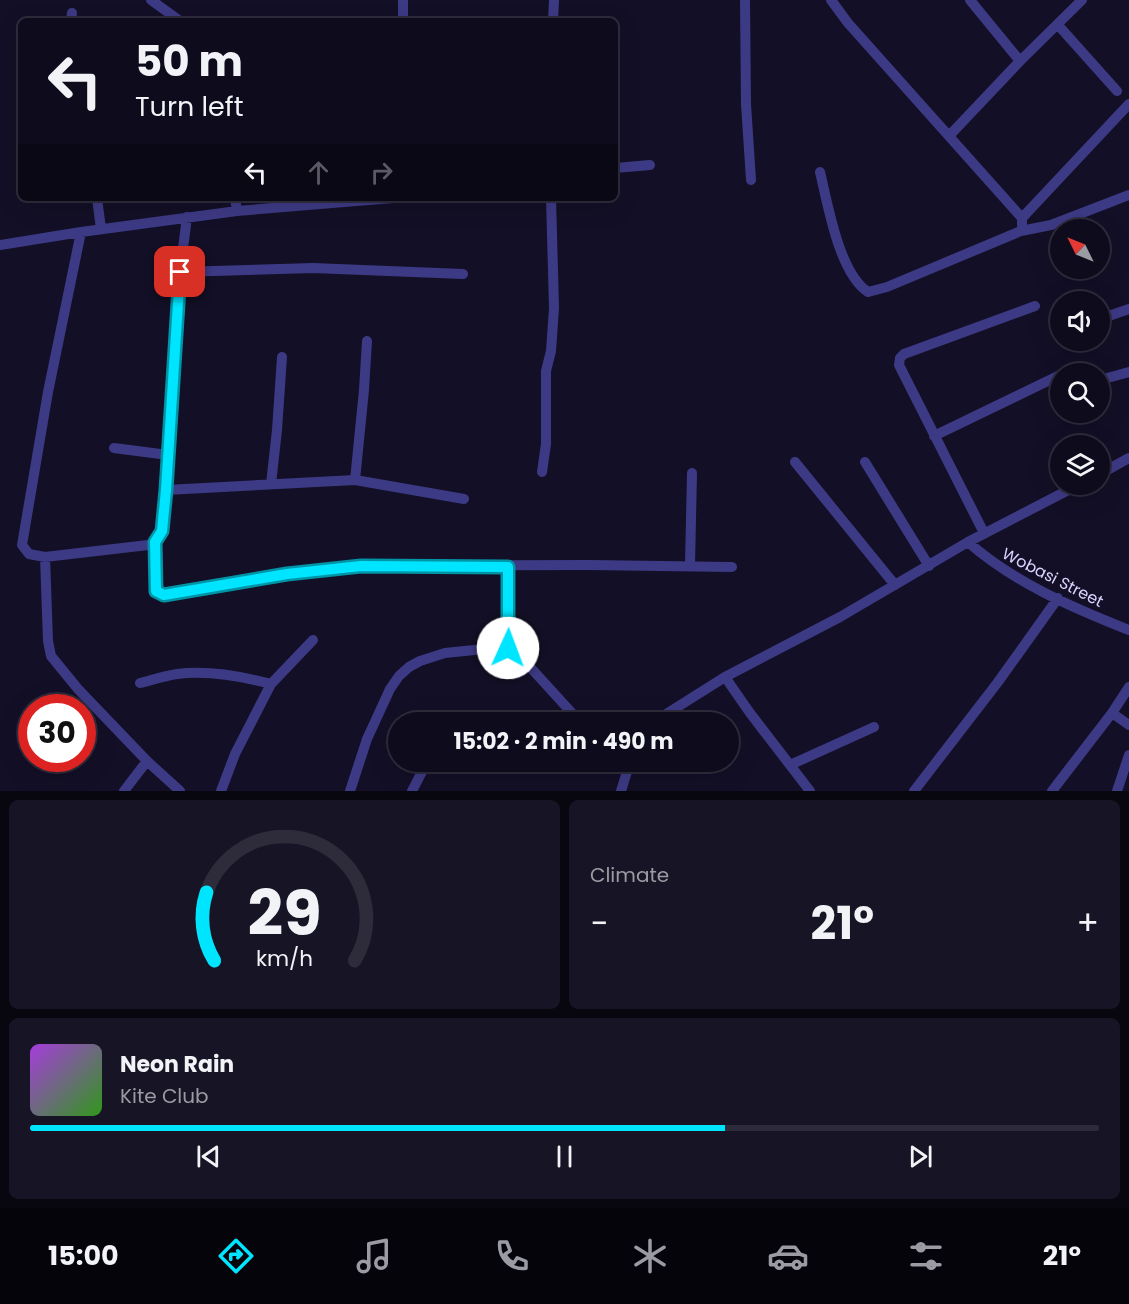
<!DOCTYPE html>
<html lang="en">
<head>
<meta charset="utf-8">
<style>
  :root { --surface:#0e0b1c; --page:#171425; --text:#f1f3f6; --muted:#9b9ba3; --line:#2e2b3b; --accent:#00e5ff }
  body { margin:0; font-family:Poppins,sans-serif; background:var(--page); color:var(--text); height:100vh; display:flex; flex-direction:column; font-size:22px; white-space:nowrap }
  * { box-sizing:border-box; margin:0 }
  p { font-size:20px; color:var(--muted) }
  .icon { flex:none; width:33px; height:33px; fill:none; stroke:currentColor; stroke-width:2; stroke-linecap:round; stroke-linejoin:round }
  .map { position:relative; height:791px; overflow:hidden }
  .sheet { display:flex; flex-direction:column; gap:9px; padding:9px; background:#08060f; flex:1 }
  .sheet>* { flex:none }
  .guide { position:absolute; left:18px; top:18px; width:600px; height:183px; border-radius:9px; box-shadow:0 6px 24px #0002,0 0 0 2px var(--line); background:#0e0b1c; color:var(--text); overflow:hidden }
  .needle { width:39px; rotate:313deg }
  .tools { position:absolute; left:1050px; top:219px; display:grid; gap:12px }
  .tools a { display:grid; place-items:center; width:60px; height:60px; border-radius:50%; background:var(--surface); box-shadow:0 6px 24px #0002,0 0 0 2px var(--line); font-size:30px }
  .speed { position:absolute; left:18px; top:694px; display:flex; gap:12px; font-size:30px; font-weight:700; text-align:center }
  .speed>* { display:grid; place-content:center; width:78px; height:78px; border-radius:50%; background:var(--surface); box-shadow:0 6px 24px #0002,0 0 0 2px var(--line); line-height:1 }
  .speed .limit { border:9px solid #d22; background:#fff; color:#111 }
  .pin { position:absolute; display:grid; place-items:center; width:51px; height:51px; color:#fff; margin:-26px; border-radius:12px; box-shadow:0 3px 9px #0006 }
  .me { position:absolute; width:66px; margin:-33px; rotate:2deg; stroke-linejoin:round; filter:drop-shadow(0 0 4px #0008) }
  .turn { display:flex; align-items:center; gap:21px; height:126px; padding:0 18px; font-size:27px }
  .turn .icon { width:78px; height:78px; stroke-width:2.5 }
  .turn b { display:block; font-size:42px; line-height:51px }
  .lanes { display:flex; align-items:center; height:57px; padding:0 18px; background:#0003; justify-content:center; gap:30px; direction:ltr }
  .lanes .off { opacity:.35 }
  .big { font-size:45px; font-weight:700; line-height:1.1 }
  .sheet .widget { flex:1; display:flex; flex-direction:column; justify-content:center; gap:9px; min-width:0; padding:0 21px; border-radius:9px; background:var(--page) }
  .sheet .dial { align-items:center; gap:0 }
  .dial svg { height:156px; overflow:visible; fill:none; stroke:var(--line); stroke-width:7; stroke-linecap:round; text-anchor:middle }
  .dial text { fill:var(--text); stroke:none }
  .song { display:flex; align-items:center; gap:18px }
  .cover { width:72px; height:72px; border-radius:9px; background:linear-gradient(135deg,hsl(280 70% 55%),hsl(110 70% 35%)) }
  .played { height:6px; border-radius:3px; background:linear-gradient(90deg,var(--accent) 65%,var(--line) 65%) }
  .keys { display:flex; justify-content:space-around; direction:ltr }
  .heat { display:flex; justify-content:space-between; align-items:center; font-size:33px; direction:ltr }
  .sheet .tiles { flex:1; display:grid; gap:9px; grid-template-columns:1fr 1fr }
  .widget:last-child { grid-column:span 2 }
  .trip { position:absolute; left:388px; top:712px; width:351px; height:60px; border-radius:30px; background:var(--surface); box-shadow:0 6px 24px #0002,0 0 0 2px var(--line); font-weight:700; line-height:60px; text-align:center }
  .tabs { display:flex; height:96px; justify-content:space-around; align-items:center; background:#06040b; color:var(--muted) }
  .tabs .icon { width:42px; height:42px }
  .tabs .on { color:var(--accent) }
  .tabs b { font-size:27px; color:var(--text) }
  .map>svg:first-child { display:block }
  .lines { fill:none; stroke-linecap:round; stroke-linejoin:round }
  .minor { stroke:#3d3a85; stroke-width:10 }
  .route-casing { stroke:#0095a6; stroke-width:15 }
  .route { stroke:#00e5ff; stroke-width:10 }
  .labels { text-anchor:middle; stroke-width:6; stroke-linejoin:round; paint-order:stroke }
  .street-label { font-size:16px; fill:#d9d4ff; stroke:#130f26 }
</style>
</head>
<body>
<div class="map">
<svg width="1129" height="791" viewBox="0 0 1129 791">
  <rect width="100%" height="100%" fill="#130f26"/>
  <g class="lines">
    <path class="minor" d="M151,0L180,21
      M745,0L746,104L751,180
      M831,0L848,23L1022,218
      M970,0L1020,61
      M71,21L72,13
      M403,21V0
      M553,21L554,0
      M1058,25L1117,91
      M949,136L1020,61L1082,0
      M615,168L650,165
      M820,172C828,205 839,273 868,292L887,287L1021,231L1051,225L1129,195
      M97,198L101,229
      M235,198L237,211
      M1022,225V218L1129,104
      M81,232L48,392L22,545L29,554L45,557L148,545L155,542L162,531L180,272L187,217
      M0,245L81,232L237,211L393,198
      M180,272L313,268L463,274
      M1100,319L1129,309
      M1100,380L1129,372
      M934,436L1058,376
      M114,448L168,455
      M795,462L895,585
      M865,462L929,566
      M542,472L546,444V371L551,351L554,308L551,198
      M1100,474L1129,458
      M355,480L364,390L367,341
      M271,484L277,430L282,357
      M166,490L355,480L464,499
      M984,533L899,365L900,358L904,354L1035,306
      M155,542L156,591L164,595L287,574L361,566L589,565L732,567
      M968,542C1013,582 1073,608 1129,630
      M45,557L48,641L51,656L78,689L147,761L180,791
      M690,565L692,473
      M508,648L509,567
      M725,677L750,713L810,791
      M140,683C152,680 164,676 177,674C207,670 241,676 271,684
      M1112,713L1129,725
      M453,723L467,717L486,723
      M652,723L725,677L840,617L968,542L1080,484
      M790,765L874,727
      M124,791L147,761
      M221,791L235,754L271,684L313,640
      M350,791L367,739L390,689L399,676L409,667L420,661L445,653L484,649L508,648L520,656L581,723
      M412,791L427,762
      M621,791L630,762
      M914,791L998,682L1058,598
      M1052,791L1112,713L1129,687
      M1117,791L1129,755"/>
  </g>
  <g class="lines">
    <g class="route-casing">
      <path id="route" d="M180,272L166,490L162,531L155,542L156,591L164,595L287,574L361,566L508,567V648"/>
    </g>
    <use href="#route" class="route"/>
  </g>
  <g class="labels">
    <g class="street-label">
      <text transform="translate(1053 577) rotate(27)" y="6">Wobasi Street</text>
    </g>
  </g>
</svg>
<div class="tools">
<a><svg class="needle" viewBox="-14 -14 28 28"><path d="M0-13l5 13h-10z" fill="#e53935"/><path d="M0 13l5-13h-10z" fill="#9b9ba3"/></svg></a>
<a><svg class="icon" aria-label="sound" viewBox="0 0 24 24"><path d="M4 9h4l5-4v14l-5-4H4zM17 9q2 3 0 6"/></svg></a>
<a><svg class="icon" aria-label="search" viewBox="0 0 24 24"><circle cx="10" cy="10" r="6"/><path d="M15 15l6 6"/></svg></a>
<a><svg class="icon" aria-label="layers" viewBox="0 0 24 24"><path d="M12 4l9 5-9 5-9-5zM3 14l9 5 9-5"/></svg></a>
</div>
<div class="speed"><div class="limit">30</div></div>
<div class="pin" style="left:180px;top:272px;background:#d93025"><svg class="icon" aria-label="arrive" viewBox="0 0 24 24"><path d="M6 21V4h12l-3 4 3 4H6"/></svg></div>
<svg class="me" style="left:508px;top:648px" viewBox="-20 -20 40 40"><circle r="19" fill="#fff"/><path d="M0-13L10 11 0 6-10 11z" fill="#00e5ff"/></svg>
<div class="trip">15:02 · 2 min · 490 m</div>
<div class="guide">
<div class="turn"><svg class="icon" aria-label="left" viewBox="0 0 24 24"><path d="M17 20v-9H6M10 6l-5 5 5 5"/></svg><div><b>50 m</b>Turn left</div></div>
<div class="lanes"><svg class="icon" aria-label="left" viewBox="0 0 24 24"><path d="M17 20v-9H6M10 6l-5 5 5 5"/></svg><svg class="icon off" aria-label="ahead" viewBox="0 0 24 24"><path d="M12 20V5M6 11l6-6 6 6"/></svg><svg class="icon off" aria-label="right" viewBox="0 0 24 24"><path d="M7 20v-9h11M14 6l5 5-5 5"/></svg></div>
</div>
</div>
<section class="sheet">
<div class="tiles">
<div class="widget dial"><svg viewBox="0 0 100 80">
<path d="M14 69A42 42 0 1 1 86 69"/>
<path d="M14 69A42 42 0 0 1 10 34" stroke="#00e5ff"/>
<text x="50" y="56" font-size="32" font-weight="700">29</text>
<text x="50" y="72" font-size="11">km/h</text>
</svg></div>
<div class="widget"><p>Climate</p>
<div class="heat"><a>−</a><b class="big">21°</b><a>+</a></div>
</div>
<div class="widget">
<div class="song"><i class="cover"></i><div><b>Neon Rain</b><p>Kite Club</p></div></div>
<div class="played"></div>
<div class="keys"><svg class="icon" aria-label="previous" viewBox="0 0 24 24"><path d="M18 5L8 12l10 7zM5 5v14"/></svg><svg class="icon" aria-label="pause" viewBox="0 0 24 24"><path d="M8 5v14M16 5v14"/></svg><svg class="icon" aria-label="next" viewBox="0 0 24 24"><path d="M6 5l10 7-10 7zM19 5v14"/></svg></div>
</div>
</div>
</section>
<nav class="tabs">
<b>15:00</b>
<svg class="icon on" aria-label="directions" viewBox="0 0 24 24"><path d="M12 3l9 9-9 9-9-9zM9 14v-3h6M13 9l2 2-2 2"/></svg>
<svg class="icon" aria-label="music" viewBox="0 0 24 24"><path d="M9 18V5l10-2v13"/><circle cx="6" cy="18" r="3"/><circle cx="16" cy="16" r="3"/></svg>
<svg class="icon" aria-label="phone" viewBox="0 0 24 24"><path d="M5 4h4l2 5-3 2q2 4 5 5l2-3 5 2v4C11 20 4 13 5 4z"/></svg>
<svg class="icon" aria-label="climate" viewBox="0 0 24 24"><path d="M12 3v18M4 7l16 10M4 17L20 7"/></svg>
<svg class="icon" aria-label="car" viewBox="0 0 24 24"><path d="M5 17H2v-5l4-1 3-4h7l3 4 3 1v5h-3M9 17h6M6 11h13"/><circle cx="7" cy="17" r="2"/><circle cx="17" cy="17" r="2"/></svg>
<svg class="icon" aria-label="filters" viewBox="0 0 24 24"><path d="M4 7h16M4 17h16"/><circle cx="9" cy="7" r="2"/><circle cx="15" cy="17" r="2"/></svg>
<b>21°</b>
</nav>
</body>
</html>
